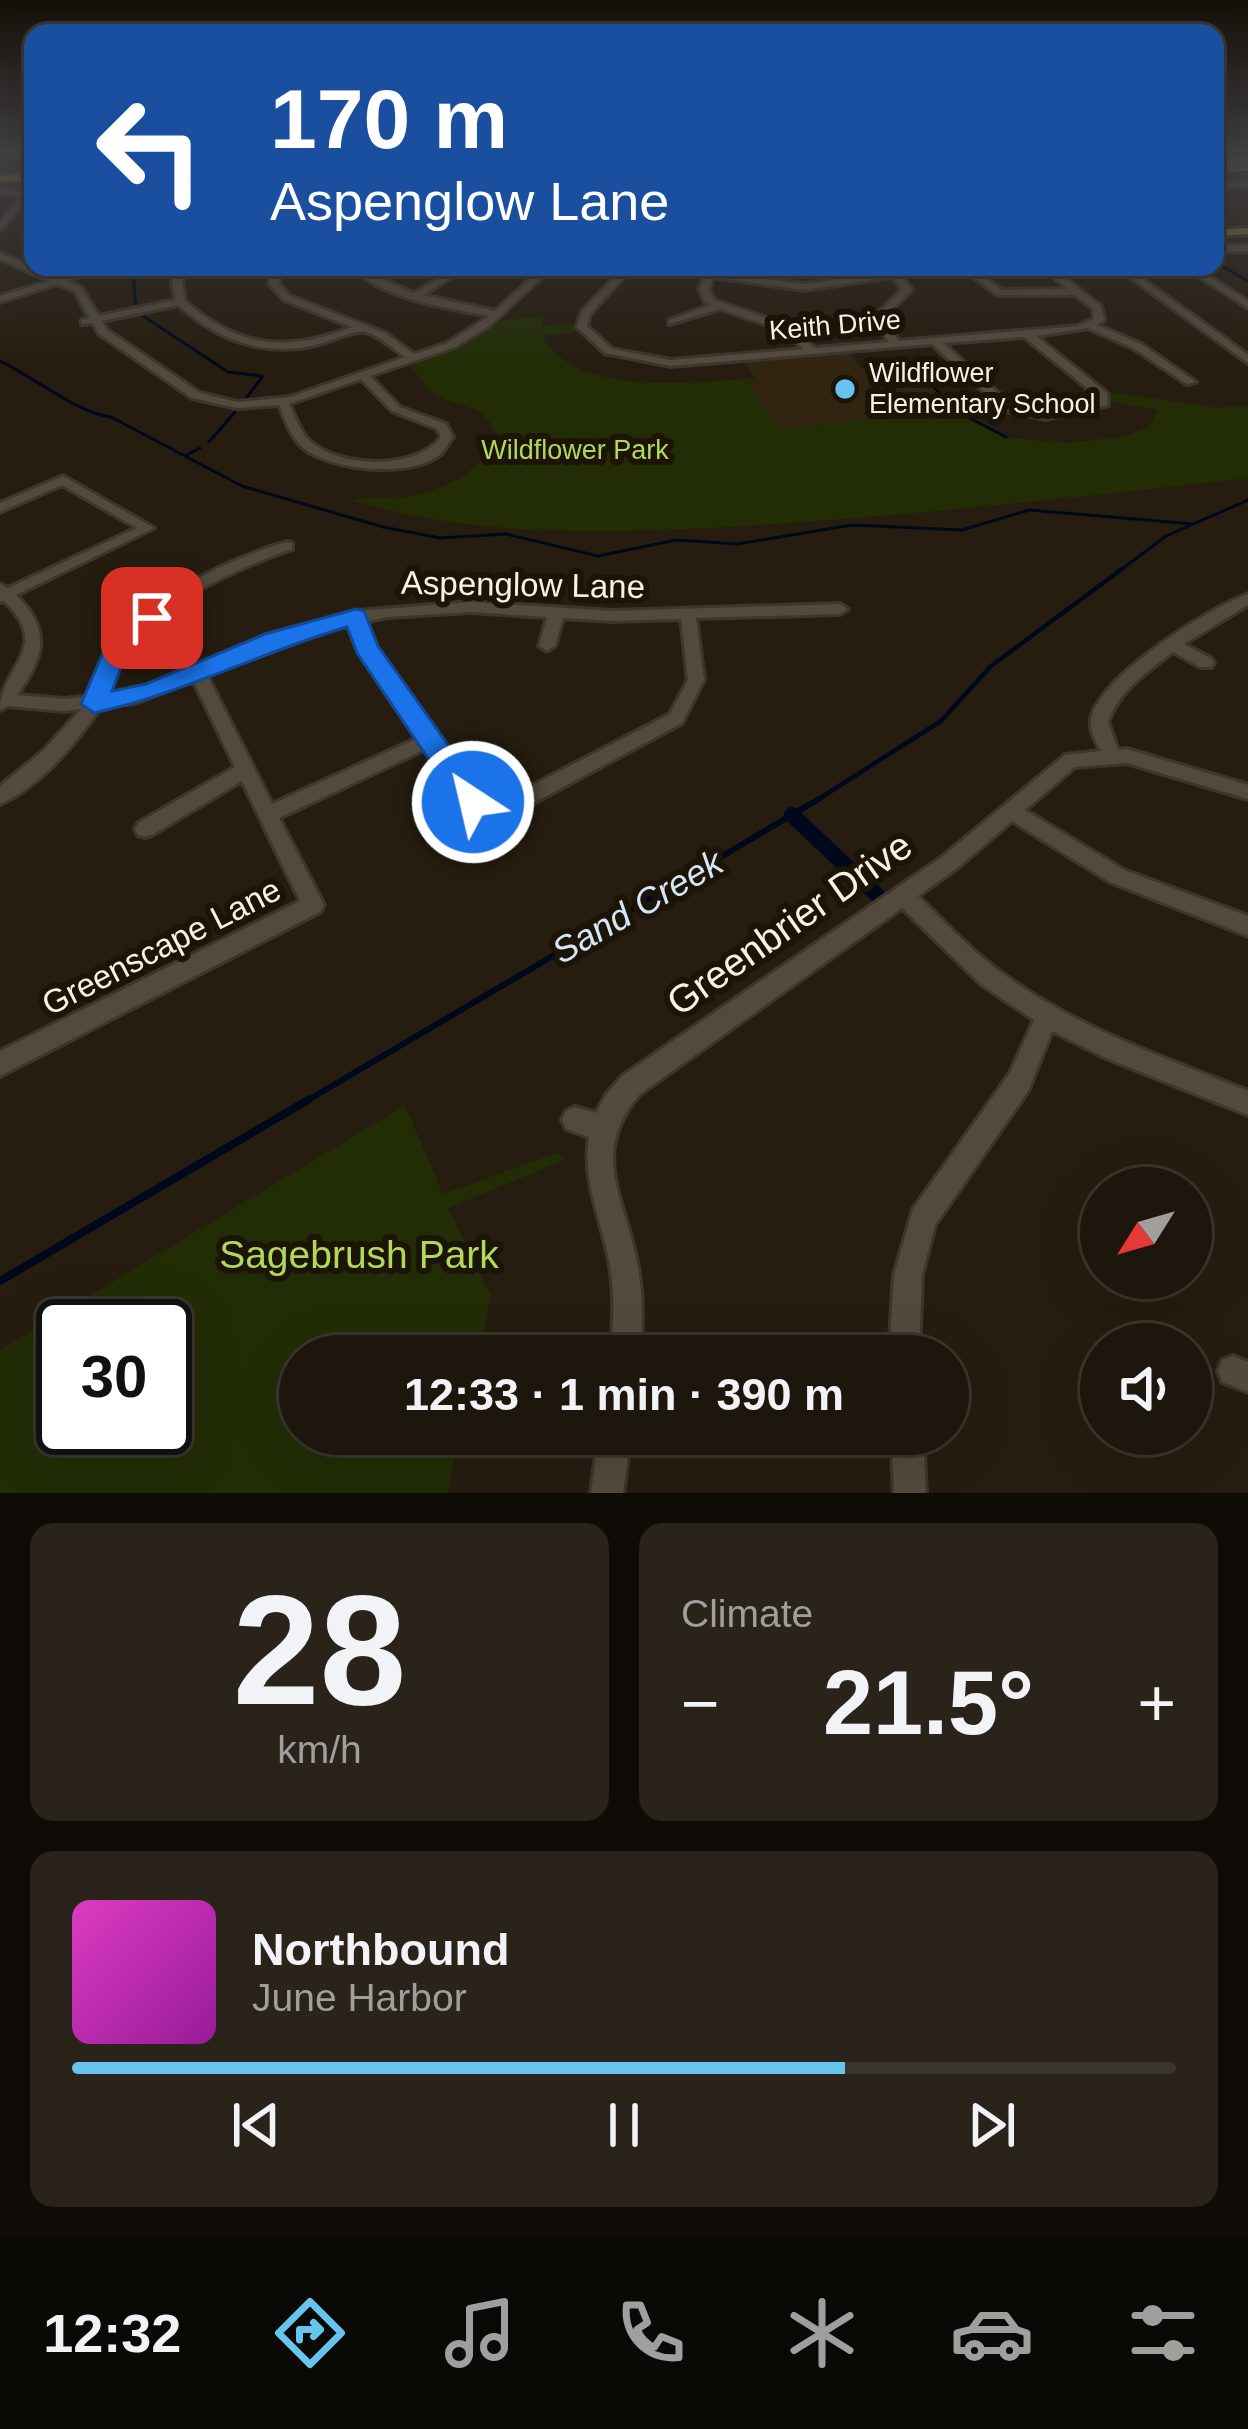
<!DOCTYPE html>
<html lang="en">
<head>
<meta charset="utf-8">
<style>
  :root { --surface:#1c160c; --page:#29231a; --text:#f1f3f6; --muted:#a09f9d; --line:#3a352d; --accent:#66c4ef }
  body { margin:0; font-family:Arial,sans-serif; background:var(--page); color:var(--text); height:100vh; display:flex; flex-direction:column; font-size:45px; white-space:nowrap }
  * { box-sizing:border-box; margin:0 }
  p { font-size:39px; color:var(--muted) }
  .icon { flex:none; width:66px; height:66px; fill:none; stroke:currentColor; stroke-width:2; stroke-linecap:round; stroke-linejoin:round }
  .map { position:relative; height:1493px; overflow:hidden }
  .panel { display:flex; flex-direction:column; gap:30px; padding:30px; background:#0f0c07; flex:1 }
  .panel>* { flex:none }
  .hud { position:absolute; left:24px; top:24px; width:1200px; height:252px; border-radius:24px; box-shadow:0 12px 48px #0002,0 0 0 3px var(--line); background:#1a4fa0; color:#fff; overflow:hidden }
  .needle { width:78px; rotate:233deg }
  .tools { position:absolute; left:1080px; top:1167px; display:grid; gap:24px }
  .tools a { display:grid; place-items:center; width:132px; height:132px; border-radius:50%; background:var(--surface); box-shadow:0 12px 48px #0002,0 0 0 3px var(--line); font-size:60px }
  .speed { position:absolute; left:36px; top:1299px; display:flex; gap:24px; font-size:60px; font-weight:700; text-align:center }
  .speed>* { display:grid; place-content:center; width:156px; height:156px; border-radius:50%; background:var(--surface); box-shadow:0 12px 48px #0002,0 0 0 3px var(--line); line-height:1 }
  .speed .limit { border:6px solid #111; border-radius:18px; background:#fff; color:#111 }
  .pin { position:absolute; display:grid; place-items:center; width:102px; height:102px; color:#fff; margin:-51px; border-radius:24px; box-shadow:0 6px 18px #0006 }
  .me { position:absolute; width:132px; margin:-66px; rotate:325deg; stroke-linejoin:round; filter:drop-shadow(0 0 9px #0008) }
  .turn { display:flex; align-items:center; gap:42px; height:252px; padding:0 48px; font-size:54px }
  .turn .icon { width:156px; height:156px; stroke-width:2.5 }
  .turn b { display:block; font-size:84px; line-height:102px }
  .big { font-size:90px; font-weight:600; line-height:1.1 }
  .panel .widget { flex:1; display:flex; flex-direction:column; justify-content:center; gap:18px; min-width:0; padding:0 42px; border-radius:24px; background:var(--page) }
  .panel .dial { align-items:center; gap:0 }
  .dial b { font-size:156px; line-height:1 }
  .song { display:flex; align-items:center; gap:36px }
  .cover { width:144px; height:144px; border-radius:18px; background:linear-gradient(135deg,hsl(310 70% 55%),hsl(300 70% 35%)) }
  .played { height:12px; border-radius:6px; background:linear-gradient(90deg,var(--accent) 70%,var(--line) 70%) }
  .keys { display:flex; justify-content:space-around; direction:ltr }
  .heat { display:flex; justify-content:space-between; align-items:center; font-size:66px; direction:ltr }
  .panel .tiles { flex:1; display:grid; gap:30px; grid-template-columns:1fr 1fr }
  .widget:last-child { grid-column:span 2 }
  .trip { position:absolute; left:279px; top:1335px; width:690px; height:120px; border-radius:60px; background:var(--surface); box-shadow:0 12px 48px #0002,0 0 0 3px var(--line); font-weight:600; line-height:120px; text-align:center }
  .tabs { display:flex; height:192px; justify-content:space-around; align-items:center; background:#0b0905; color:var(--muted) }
  .tabs .icon { width:84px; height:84px }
  .tabs .on { color:var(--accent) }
  .tabs b { font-size:54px; color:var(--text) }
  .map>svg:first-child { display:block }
  .built { fill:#312512 }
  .green { fill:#222d06; fill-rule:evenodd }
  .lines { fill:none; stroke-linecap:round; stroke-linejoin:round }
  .stream-far3 { stroke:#00091c; stroke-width:3 }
  .stream-far2 { stroke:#00091c; stroke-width:4.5 }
  .stream-far1 { stroke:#00091c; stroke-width:6 }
  .stream { stroke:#00091c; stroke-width:8 }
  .canal { stroke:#00091c; stroke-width:16 }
  .minor-casing { stroke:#3d362f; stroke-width:6 }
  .major-casing { stroke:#3d362f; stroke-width:6 }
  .highway-casing { stroke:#3d362f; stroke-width:6 }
  .minor { fill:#544a3c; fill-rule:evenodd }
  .major { fill:#807431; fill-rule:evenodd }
  .highway { fill:#9d902a; fill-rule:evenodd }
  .wall { fill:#958b7d }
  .building { fill:#ada291; stroke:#797166; stroke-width:3 }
  .route { fill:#1a73e8; stroke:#114b97; stroke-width:3 }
  .poi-dot { fill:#66c4ef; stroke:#1c1407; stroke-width:4.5 }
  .labels { text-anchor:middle; stroke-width:12; stroke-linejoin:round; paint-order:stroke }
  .far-street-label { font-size:27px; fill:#f7f1e8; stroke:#1c1407 }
  .far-poi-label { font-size:27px; fill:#f7f1e8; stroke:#1c1407; text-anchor:start }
  .far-park-label { font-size:27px; fill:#b2d859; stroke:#1c1407 }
  .street-label { font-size:33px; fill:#f7f1e8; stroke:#1c1407 }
  .water-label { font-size:36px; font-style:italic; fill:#d4e7f8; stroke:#1c1407 }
  .near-street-label { font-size:39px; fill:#f7f1e8; stroke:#1c1407 }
  .near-park-label { font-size:39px; fill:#b2d859; stroke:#1c1407 }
</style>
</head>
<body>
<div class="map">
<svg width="1248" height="1493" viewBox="0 0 1248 1493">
  <rect width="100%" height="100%" fill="#261d10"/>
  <path class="built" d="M848,352L863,369L914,363L957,409L780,429L747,384L757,381L743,360Z"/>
  <path class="green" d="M543,316L542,325L576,324L578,331L542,336C575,398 696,382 755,378L758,382L748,385L780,429L957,409L1011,438L1068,443L1127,436L1150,426L1157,410L1111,402L1104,391L1218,408L1248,405V478C1091,496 935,513 777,524C637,533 490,541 353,501C365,496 377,499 391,498C431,496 482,476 496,437C486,400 459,411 434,393C424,387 416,371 407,363L459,344L496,321Z
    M405,1105L443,1194L556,1153L565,1160L448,1208L491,1296L478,1356H300V1434H460L447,1493H0V1350ZM63,1326H165V1428H63Z"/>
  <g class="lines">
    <path class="stream-far3" d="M1215,262L1248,281
      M136,307L133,274L145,267
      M140,314L228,372L263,376L244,401
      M0,361C34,377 77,413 111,417L242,486L383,527L440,538L506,534L598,556L676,540L737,544L852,525L962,530L1029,510L1193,524
      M913,364L956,411L1006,437
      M209,442L235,412
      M185,456L200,448
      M1118,572L1166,536L1248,500"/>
    <path class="stream-far2" d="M814,802L941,721L991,666L1122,569"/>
    <path class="stream-far1" d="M303,1103L819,799"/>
    <path class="stream" d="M0,1281L308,1100"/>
    <path class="canal" d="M792,815L876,894"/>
    <g class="minor-casing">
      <path id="minor" d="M1248,182V186L1215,188V184Z
        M0,190L33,193L0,230V223L23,195L0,194Z
        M1248,245V251L1215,252V246Z
        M0,253L59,278L94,267H107L67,281L81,287L99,316L175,300L172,281L183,267H192L182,281L185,301C239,348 285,353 352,327L284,300L269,284L274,267H282L279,284L290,296L385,333L414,354L447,343L490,316C449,308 380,299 353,267C363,267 398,288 414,293L458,267H468L423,295L495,311L544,267H553L489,326L455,347L370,376L400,407L446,424L453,437C452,438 443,452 442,453C413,479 330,471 302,447C290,436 285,419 279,405L237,408L192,398L99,334L93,323L82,324V320L90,318L74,291L58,284L0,302V296L50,281L0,259ZM178,305C219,341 265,358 319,344C332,341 352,330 365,332C379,335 393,349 405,357L290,397L237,402L200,393L107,330L102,321ZM361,379L392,411L437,429L441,437C416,471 335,469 307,438C299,429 295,415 289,404Z
        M624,267H633L590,314L587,326L612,349L671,360L804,349L779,329L720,309L669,324V320L711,305L705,302L699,289L709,267H717L715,272L804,284L888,272L885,267H893L912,290L883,318L899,341L1077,326L1094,319L1093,309L1075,295H997L960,267H970L1002,290L1068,289L1041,267H1051L1101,306L1104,320L1097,325L1141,344L1196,382L1187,384L1133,348L1088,328L1036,336L1107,393L1108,405L1046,419L1005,411L932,344L671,366L605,353L577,327L582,311ZM713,277L804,290L892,277L902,290L873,318L889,342L815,348L787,325L714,300L709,289ZM1024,337L1097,396V403L1046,413L1013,406L943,343Z
        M1116,267H1126L1248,355V363Z
        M1184,267H1194L1248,301V308Z
        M63,476L154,528L16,595C52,630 44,658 17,695L64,699L90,696C97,679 101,660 112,645C148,597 231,558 287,542L292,543V549C239,567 159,604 125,650C116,663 113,680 108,694L133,691L288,629L349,615L356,611L471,602L612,611L840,604L848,609L840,614L696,618L704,680L682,723L491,826L484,828L477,826L426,749L279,818L324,905L320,912L0,1076V1051L300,901L242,781L152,835L145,837L138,835L135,829L138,823L235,767L193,680L135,703L101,707C76,743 41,786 0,804V786L44,750L81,709L64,711L8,706L0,710C0,667 54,648 4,601L0,602V584L8,588L137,528L62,485L0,512V503ZM471,612L547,617L539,646L547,651L555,646L563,618L612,621L681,619L688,680L670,714L487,809L374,646L366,622L386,617ZM351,625L358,647L418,738L272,804L207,675L298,637Z
        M1248,594V605L1184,644L1212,659L1214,663L1212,667H1200L1173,652C1148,671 1118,691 1108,722L1118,750L1127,749L1248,785V799L1127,763L1075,767L1025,810L1124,870L1248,916V936L1110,882L1012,821L956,869L918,896C944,922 970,949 999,971C1074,1027 1163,1057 1248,1091V1115L1106,1058L1052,1031L1028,1091L935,1225L922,1275L919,1356H889L894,1275L913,1209L1010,1073L1034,1020L982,985L902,908L640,1094C589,1153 624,1196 637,1262C643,1293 643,1325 640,1356H610C614,1324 615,1291 609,1260C601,1219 582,1179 589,1137L566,1129L562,1120L566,1111L575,1107L596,1113L606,1095L622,1076L942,857L1065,755L1101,751C1095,740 1088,728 1092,715C1106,673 1207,609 1248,594Z
        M1233,1356L1248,1362V1392L1222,1382L1218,1371L1222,1360Z
        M599,1434H631L623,1493H591Z
        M891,1434H923L926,1493H894Z"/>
    </g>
    <g class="major-casing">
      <path id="major" d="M1248,228V234L1215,236V230Z"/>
    </g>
    <g class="highway-casing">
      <path id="highway" d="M1237,154H1248V160Z
        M33,174V180L0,182V176Z"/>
    </g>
    <use href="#minor" class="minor"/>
    <use href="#major" class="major"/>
    <use href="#highway" class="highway"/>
  </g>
  <path class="wall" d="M1215,154L1248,158V171L1224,172L1215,168Z"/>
  <path class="building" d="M1215,154H1238L1248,158V163L1228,164L1215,158Z"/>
  <linearGradient id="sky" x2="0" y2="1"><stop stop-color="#151009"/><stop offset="0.42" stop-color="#414042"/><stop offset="1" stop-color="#414042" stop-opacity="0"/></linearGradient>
  <rect width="1248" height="363" fill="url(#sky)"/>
  <path class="route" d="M356,609L364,611L378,646L483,794L487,802L483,810H463L357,653L347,627C261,652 182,694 94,713L81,704L104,650L143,612L152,610L164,618L124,660L112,691L146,684L265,634Z"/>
  <circle class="poi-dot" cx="845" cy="389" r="12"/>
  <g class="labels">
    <g class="far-street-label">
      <text transform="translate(835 325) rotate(-5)" y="9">Keith Drive</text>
    </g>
    <g class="far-poi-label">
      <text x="869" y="382">Wildflower<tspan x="869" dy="31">Elementary School</tspan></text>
    </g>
    <g class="far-park-label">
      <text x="575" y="459">Wildflower Park</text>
    </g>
    <g class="street-label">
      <text transform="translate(523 584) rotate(1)" y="12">Aspenglow Lane</text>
      <text transform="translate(161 946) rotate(-27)" y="12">Greenscape Lane</text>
    </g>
    <g class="water-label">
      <text transform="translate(637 906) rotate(-30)" y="13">Sand Creek</text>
    </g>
    <g class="near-street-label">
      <text transform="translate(789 923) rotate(-35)" y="14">Greenbrier Drive</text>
    </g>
    <g class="near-park-label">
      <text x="359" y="1268">Sagebrush Park</text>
    </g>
  </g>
</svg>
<div class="tools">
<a><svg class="needle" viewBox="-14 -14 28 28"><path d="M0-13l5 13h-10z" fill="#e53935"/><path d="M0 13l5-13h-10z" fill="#a09f9d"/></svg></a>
<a><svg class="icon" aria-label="sound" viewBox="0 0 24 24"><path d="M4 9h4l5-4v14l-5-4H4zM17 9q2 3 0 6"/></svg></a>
</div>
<div class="speed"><div class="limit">30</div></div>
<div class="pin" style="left:152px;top:618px;background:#d93025"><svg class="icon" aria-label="arrive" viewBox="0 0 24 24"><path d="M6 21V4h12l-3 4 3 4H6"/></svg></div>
<svg class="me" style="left:473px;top:802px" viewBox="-20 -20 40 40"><circle r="17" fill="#1a73e8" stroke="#fff" stroke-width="3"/><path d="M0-11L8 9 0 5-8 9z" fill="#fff"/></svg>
<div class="trip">12:33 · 1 min · 390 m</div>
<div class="hud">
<div class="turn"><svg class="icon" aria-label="left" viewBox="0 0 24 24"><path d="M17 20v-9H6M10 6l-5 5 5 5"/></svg><div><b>170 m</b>Aspenglow Lane</div></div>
</div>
</div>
<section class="panel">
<div class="tiles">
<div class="widget dial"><b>28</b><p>km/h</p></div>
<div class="widget"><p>Climate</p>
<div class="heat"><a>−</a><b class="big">21.5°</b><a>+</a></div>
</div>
<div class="widget">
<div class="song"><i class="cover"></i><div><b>Northbound</b><p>June Harbor</p></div></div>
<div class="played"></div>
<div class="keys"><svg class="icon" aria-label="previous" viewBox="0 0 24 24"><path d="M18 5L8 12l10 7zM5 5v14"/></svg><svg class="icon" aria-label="pause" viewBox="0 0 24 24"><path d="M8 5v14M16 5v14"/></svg><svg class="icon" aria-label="next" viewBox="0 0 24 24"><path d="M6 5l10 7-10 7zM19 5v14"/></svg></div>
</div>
</div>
</section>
<nav class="tabs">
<b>12:32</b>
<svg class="icon on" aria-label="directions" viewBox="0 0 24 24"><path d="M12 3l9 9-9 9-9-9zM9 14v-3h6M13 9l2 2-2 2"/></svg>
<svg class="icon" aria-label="music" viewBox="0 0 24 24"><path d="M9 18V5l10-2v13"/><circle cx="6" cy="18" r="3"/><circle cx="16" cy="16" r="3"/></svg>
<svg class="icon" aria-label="phone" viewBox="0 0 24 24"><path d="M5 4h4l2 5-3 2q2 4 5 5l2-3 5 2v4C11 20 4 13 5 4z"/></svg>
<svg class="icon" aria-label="climate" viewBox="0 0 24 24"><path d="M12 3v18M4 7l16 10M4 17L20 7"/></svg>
<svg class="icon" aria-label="car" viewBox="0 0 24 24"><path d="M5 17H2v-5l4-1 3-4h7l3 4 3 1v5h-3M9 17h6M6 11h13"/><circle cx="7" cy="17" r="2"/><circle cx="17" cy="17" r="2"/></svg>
<svg class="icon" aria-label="filters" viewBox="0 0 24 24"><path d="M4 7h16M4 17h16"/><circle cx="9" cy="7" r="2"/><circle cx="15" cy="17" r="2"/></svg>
</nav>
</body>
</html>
